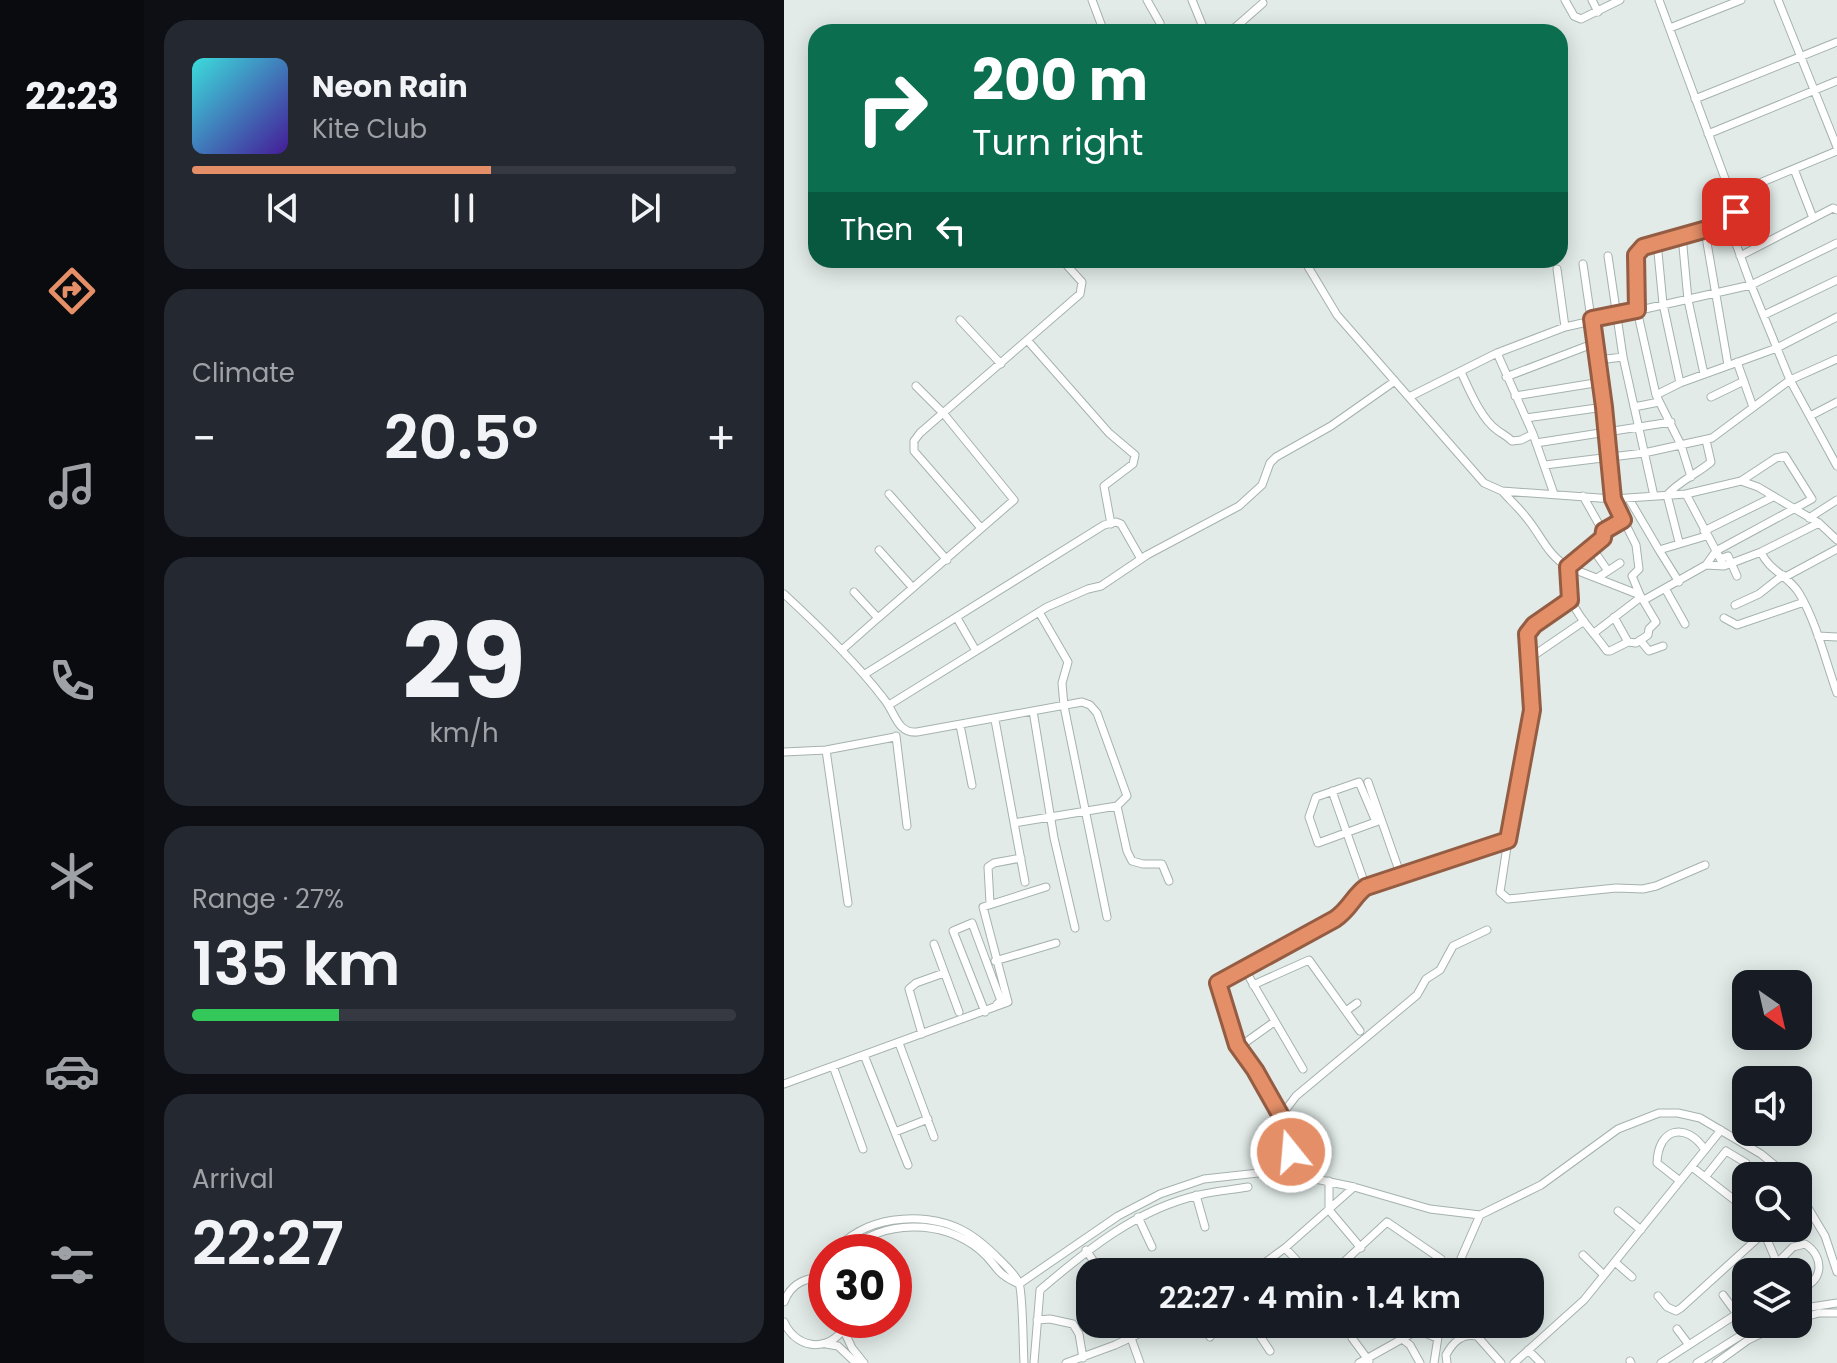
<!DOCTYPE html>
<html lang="en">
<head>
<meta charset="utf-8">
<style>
  :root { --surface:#171b24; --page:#242831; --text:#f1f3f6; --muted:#9ea1a6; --line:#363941; --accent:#e48f67 }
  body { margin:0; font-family:Poppins,sans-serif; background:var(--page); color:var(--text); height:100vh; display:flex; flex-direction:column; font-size:30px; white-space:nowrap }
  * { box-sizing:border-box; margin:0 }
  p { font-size:26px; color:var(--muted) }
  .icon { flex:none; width:44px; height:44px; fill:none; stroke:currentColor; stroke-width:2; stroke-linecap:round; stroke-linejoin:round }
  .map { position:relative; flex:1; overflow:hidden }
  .drawer { display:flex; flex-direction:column; gap:20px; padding:20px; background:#0d0f14; width:640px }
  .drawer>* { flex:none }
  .banner { position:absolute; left:24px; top:24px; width:760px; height:244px; border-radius:24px; box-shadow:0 4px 20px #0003; background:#0b6e4f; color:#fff; overflow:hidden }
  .needle { width:52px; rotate:146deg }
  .tools { position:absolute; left:948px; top:970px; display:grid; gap:16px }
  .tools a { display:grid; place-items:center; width:80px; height:80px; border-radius:16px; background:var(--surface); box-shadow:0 4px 20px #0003; font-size:40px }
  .speed { position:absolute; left:24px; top:1234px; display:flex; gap:16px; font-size:40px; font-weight:700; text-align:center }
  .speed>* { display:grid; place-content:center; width:104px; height:104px; border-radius:50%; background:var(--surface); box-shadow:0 4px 20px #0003; line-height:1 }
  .speed .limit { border:12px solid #d22; background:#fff; color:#111 }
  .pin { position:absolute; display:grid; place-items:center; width:68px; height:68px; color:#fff; margin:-34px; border-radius:16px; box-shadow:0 4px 12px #0006 }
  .me { position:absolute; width:88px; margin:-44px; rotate:343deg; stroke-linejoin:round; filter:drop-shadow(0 0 6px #0008) }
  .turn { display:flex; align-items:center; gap:28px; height:168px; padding:0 32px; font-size:36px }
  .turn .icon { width:104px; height:104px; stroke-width:2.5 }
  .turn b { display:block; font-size:56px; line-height:68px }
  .then { display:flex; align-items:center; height:76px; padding:0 32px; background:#0003; gap:16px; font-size:30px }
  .big { font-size:60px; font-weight:600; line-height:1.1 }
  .drawer .widget { flex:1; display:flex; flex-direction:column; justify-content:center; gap:12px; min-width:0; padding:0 28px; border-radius:24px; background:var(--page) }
  .drawer .dial { align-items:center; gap:0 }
  .dial b { font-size:104px; line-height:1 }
  .song { display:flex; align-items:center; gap:24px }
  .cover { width:96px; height:96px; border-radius:12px; background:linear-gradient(135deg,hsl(180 70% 55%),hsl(260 70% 35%)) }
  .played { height:8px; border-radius:4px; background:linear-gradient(90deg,var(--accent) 55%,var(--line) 55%) }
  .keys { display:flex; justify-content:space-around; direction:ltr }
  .heat { display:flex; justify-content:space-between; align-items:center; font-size:44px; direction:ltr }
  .charge { height:12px; border-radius:6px; background:linear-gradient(90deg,#34c759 27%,var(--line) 0) }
  .trip { position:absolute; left:292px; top:1258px; width:468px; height:80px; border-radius:24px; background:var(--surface); box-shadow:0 4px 20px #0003; font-weight:600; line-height:80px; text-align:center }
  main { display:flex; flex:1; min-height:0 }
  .tabs { display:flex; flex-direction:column; width:144px; justify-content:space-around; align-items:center; background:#090b0e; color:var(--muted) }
  .tabs .icon { width:56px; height:56px }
  .tabs .on { color:var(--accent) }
  .tabs b { font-size:36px; color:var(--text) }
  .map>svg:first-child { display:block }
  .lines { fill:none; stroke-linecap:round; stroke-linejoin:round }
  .minor-casing { stroke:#a5b2af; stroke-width:9 }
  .minor { stroke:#fff; stroke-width:7 }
  .route-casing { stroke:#945d43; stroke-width:20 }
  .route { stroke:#e48f67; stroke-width:14 }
</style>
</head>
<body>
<main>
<nav class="tabs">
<b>22:23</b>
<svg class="icon on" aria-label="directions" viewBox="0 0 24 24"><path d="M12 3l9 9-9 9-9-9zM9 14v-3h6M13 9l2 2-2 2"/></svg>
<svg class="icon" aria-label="music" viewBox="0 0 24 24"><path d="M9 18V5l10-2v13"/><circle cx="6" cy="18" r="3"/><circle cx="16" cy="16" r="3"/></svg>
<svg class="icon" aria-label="phone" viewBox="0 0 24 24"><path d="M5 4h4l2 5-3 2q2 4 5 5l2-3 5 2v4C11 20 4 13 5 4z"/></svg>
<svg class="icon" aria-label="climate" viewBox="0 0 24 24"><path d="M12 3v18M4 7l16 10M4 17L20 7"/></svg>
<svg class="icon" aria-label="car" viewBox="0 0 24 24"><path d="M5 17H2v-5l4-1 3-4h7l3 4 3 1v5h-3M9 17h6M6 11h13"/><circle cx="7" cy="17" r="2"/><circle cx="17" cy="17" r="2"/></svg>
<svg class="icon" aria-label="filters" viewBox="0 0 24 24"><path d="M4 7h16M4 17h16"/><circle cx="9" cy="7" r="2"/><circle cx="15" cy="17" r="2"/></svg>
</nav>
<section class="drawer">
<div class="widget">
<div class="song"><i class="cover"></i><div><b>Neon Rain</b><p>Kite Club</p></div></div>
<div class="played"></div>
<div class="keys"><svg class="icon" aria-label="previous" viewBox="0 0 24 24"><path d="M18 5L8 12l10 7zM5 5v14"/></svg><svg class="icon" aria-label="pause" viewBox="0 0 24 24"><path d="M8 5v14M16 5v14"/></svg><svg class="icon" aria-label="next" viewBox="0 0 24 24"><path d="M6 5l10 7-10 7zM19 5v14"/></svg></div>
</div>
<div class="widget"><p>Climate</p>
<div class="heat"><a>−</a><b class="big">20.5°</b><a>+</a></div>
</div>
<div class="widget dial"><b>29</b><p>km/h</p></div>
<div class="widget"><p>Range · 27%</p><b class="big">135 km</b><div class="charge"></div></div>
<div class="widget"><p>Arrival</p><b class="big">22:27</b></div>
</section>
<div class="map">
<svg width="1053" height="1363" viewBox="0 0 1053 1363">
  <rect width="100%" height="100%" fill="#e2ebe8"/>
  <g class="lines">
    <g class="minor-casing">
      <path id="minor" d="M308,0L320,32
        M363,0L376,23
        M408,0L421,32
        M781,0L790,16L797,19L836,0
        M808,0L814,12
        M875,0L950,203L952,212L947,230L967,285L1006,380L1053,466
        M994,0L1053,147
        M886,28L957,0
        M446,32L479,3
        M911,99L1053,42
        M924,134L1053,81
        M1010,169L1029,218
        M947,195L1053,151
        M921,231L944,365
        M898,236L904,300L920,374
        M873,242L879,304L896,383
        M824,256L839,357L870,496
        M956,256L1049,208L1053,210
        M520,260L553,315L700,483L718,491L829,499L902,494L957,481L974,487L1011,509L1035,523L1053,540
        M799,264L820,407L829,499L852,545L855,569L848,576L856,595
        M773,269L781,327
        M980,315L1053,280
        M176,320L217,364
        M244,341L325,433L351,455L349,464L320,486L327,524
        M713,353L749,434L770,494
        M814,360L839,357
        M953,362L969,407
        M677,372C685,389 697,419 713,430C718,434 723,436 728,441L737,440L749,434
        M722,377L811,343
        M872,395L896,383L993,348L1053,317
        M731,396L817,382
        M625,397L713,353L781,327L967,285L1053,243
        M927,397L960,381
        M850,407L875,402
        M1026,416L1053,402
        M742,418L820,407
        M752,443L887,422
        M761,465L860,453L928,438L1006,380L1053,359
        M907,477L897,445L872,395L853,310L852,255L859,247L948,222
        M718,491C725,499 734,507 741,516C756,533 763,555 784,567L856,595L872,622L865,629L864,635L852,643L844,642L826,651H823C801,620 780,608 784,567L821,535L799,496
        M105,494L163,560
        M902,494L940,566L977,552L1035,523
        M845,499L875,550L922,536
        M1025,518L1053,500
        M197,528L130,451V441L136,433L296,294L298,282L278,260
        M820,531L839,520
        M920,531L989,497
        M895,542L883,495C895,481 913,474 927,462L922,440
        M808,548L824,571L813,578
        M95,550L129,588
        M875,550L895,582
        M977,552C985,571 1004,575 1015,593C1033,623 1041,660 1053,693
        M936,559L944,556L953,576
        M922,565L932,551L1028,499L1001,456L992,458L957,481
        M824,571L836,563
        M1003,576L1053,549
        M882,590L901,624
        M70,592L94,618L230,500L160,414L132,386
        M0,594C36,627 70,660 100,699C111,712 113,734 133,732L298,702L306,705L313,713L343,796L333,806
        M860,600L922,565L940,566
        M951,605L975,594L999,575
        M255,612L284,662L278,683L280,706L323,917
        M830,617L844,642
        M173,618L192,651
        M940,618L953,625L1020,602
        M810,633L857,597
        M1034,636L1053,637
        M856,640L865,651L879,646
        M59,649L94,618
        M746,658L800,621
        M81,674L320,525L332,522L337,524L357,559
        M105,705L263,607L304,589L317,586L363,555L455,506L478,485L486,463L492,457L547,426L611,381
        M249,711L270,838L291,928
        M211,720L241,882
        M176,725L188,785
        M112,736L123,826
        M42,750L64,903
        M0,752L42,750L111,737
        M584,782L617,876
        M548,791L582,887
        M592,822L575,782L532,797L525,817L534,843L597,820
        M230,823L333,806L343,851L348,861L359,864H378L385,881
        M724,840L716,892L724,899L832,888L859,889L872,886L921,865
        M206,903L204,867L210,863L237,858
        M150,944L175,1012
        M211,961L272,943
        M461,970L519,1069
        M469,985L525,960L576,1031
        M562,1011L573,1003
        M201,1012L169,931L188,923L217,1001L213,1004
        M138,1034L125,989L132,983L160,973
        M115,1043L150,1137
        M455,1047L490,1022
        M80,1055L124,1165
        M49,1066L79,1149
        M0,1084L224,1002L199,907L262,887
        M497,1116L471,1070L453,1045L434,983L551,919C565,910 570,895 582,887L724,840L748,710L743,634L750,625L786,600
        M111,1132L144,1119
        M908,1167L962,1209
        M514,1175L497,1116L512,1096L633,995L642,979L656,970L669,946L703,930
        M922,1176L942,1151L962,1163L967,1176
        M545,1181V1210L577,1248
        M896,1181L873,1163C874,1128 902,1121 921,1150
        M1014,1191L1041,1236L1053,1272
        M412,1195L421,1227
        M952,1200L962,1184
        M834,1211L857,1230
        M354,1217L368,1247
        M978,1228L997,1272
        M501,1248L520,1268
        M302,1250L317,1272
        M51,1252C76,1217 138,1210 176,1229C191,1236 203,1247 215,1259C222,1266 231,1274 235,1283C239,1294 239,1347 240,1363
        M63,1252C99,1219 158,1219 196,1250C213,1264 210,1273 233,1283
        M799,1255L820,1275
        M563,1261L573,1272
        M831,1262L848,1277
        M993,1263L1009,1247L1021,1244C1042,1257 1039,1285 1014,1288
        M411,1266L415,1272
        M468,1272L501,1248L570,1187
        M549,1272L603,1222L657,1259
        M671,1272L696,1215
        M32,1277L42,1264
        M235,1284L334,1216L376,1194L420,1179L493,1171L570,1187L646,1209L696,1215L757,1185L834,1129L875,1113H894L916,1118L977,1154L1004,1176
        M939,1295L953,1314
        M874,1296L883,1307L892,1311L897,1308L985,1228
        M0,1302C7,1283 23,1276 42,1279
        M1014,1309L1053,1303
        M1014,1319L1035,1313H1053
        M253,1320L266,1319L289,1324L295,1334L299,1358
        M0,1322C14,1353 52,1352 64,1320
        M419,1324L426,1337
        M480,1324L472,1330L486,1351
        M893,1329L905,1345
        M60,1331L68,1348L80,1363
        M693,1336L717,1363
        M347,1338L356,1363
        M568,1338L585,1361
        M618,1339L626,1345L636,1363
        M42,1344L54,1346L72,1363
        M744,1350L757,1363
        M846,1361L847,1363
        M250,1363L256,1290C303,1250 353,1209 415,1195C431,1191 447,1190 464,1187
        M282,1363L331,1345L376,1324
        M575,1363L634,1330L653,1338
        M650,1363L656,1324
        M663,1363L662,1355C669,1342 678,1333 693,1336L707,1324
        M730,1363L800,1300L937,1130
        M877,1363L962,1308
        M913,1363L975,1324
        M932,1363L964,1340L997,1324"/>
    </g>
    <use href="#minor" class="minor"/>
  </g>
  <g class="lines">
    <g class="route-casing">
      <path id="route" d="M507,1152L497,1116L471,1070L453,1045L434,983L551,919C566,909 570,895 582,887L724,840L748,710L743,634L750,625L786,600L784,567L819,538L820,531L839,520L829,499L820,407L808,319L853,310L852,255L859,247L948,222L952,212"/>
    </g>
    <use href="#route" class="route"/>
  </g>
</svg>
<div class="tools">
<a><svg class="needle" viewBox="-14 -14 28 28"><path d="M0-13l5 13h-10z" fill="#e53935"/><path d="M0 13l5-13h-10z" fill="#9ea1a6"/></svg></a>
<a><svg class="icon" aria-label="sound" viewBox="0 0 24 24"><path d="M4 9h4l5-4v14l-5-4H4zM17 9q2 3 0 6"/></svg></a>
<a><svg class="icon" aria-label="search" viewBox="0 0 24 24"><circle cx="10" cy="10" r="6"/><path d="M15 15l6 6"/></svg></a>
<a><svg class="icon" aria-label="layers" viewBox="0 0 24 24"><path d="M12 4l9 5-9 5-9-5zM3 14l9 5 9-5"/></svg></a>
</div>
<div class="speed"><div class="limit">30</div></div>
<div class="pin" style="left:952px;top:212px;background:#d93025"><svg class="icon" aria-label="arrive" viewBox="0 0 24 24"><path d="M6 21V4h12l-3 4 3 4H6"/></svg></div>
<svg class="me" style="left:507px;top:1152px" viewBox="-20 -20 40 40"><circle r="17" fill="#e48f67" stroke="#fff" stroke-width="3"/><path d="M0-11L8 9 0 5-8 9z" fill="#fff"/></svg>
<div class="trip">22:27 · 4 min · 1.4 km</div>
<div class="banner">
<div class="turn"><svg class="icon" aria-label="right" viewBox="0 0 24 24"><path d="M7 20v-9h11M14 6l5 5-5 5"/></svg><div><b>200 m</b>Turn right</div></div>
<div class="then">Then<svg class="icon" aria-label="left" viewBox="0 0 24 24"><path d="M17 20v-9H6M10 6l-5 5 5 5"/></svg></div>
</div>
</div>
</main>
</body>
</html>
